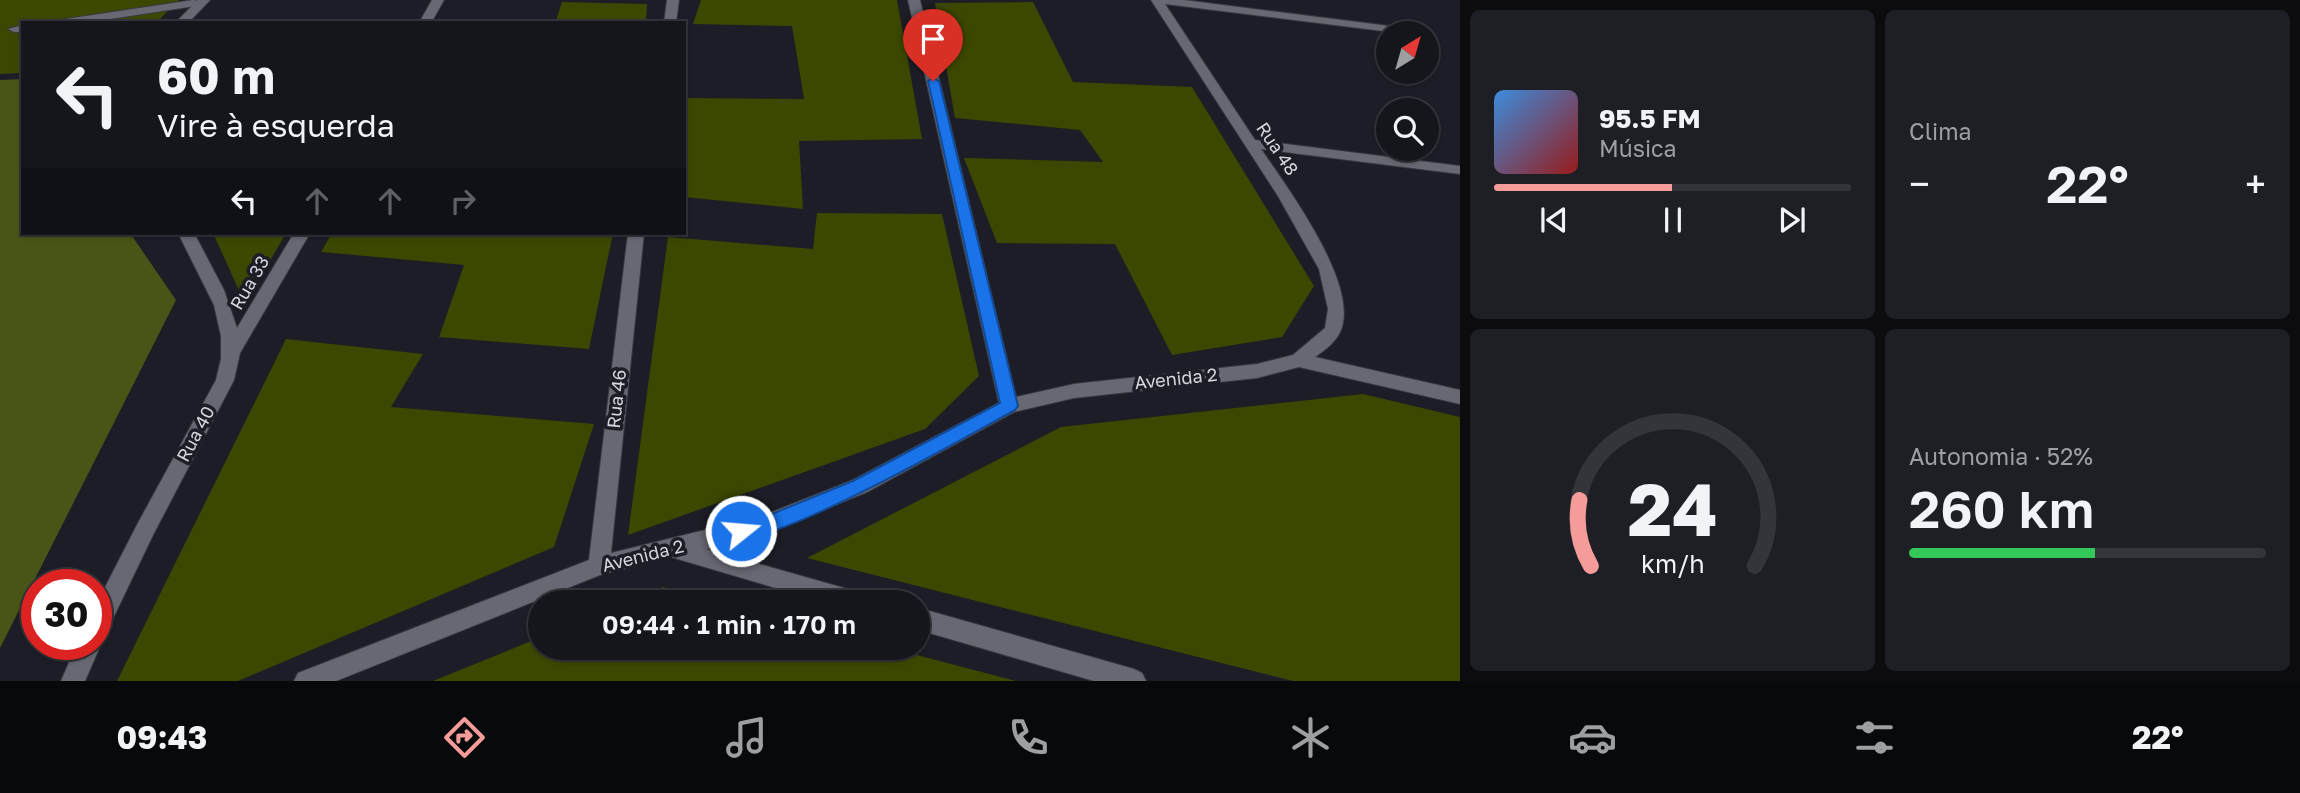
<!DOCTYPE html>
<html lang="pt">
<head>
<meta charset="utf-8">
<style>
  :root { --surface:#15161c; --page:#1e1f25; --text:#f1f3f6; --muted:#9d9fa3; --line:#34353b; --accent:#f59b9a }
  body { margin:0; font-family:"Golos Text",sans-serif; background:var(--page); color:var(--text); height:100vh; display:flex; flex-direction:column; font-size:26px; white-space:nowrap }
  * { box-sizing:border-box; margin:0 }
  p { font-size:23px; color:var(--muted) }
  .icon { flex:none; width:38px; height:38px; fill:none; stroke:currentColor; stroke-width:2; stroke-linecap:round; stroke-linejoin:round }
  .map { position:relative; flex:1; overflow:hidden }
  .panel { display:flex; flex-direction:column; gap:10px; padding:10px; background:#0c0c0f; width:840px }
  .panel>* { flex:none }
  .banner { position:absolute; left:21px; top:21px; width:665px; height:214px; border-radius:0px; box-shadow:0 2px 5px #0004,0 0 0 2px var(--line); background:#15161c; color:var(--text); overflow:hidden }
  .needle { width:46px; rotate:37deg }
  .tools { position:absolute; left:1376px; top:21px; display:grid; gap:14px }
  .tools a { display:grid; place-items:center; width:63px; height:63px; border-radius:50%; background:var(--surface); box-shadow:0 2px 5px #0004,0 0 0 2px var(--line); font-size:35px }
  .speed { position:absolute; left:21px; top:569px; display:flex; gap:14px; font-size:35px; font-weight:700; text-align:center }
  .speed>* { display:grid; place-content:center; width:91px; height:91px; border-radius:50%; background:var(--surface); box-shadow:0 2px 5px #0004,0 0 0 2px var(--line); line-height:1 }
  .speed .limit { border:10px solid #d22; background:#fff; color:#111 }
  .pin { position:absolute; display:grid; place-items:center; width:60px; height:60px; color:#fff; margin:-72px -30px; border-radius:50% 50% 50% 0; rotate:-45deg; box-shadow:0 0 7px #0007 }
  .pin .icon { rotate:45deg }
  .me { position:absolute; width:77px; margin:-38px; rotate:73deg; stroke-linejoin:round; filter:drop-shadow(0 0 5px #0008) }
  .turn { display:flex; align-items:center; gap:24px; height:147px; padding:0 21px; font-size:32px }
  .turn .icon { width:91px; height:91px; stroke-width:2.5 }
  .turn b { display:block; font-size:49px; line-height:60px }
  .lanes { display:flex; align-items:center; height:66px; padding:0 21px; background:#0003; justify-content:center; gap:35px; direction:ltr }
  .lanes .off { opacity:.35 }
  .big { font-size:52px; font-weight:600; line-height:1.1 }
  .panel .widget { flex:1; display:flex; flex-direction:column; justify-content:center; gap:10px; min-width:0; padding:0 24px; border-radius:10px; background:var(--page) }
  .panel .dial { align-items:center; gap:0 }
  .dial svg { height:182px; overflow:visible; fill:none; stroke:var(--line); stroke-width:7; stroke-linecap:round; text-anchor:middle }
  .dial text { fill:var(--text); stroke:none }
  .song { display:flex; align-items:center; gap:21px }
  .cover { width:84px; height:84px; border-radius:10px; background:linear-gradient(135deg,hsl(210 70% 55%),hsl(0 70% 35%)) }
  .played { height:7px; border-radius:4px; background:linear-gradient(90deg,var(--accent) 50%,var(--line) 50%) }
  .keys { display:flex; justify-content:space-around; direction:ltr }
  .heat { display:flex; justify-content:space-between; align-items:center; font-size:38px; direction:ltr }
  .charge { height:10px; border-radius:5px; background:linear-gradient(90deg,#34c759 52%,var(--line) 0) }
  .panel .tiles { flex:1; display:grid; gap:10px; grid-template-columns:repeat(2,1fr) }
  .trip { position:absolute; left:528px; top:590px; width:402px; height:70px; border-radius:35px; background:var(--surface); box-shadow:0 2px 5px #0004,0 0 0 2px var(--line); font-weight:600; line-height:70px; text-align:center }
  .menu { display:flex; height:112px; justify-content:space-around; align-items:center; background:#08090b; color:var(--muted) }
  .menu .icon { width:49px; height:49px }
  .menu .current { color:var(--accent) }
  .menu b { font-size:32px; color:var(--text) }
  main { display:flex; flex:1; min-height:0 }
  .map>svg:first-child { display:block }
  .green { fill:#3c4800 }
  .forest { fill:#485516 }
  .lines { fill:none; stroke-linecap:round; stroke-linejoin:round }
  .lane-casing { stroke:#383840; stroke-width:2 }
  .street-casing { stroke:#383840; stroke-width:2 }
  .lane { fill:#686873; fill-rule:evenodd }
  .street { fill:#686873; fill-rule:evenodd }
  .route { fill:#1a73e8; stroke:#114b97; stroke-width:2 }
  .labels { text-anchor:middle; stroke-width:7; stroke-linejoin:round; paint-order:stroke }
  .street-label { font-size:18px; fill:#d5d5dc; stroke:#1c1d26 }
</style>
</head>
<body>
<main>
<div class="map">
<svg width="1460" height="681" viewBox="0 0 1460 681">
  <rect width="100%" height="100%" fill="#1c1d26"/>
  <path class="green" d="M0,0H179L156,23H23V73L0,74Z
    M701,0H897L922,139L799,141L803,209L684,197V98L804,99L792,26L693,24Z
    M562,2L647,4L646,23H555Z
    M1033,2L1073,82L1192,87L1314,286L1282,337L1172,355L1115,244L997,243L964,158L1103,162L1080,130L955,118L935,3Z
    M817,213L942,214L979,376L925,429L628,535L668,237L813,249Z
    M213,233H286L245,304Z
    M332,233H613L589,349L439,337L464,265L321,252Z
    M286,339L423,354L391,407L594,424L554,547L238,681H117Z
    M1363,394L1460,417V681H1293L807,558L1061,427Z
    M663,587L720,602H626Z
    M541,637V648H890L1016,681H433Z"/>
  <path class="forest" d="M23,79V233H130L176,300L0,648V80Z"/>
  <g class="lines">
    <g class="lane-casing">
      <path id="lane" d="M193,0L208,2L202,5L84,23H53L59,20Z
        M23,25V32H14L8,29Z"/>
    </g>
    <g class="street-casing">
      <path id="street" d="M198,0H210L188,23H175Z
        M432,0H444L431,23H419Z
        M667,0H679L676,23H664Z
        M908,0H920L1016,397L1074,384L1257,364L1293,355L1325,328L1328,309L1319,269L1278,196L1151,0H1184L1429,31L1431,33L1426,36V33H1399L1165,4L1255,140L1460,166V174L1261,149C1287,187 1359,284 1341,330C1337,341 1324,351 1315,357L1460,390V404L1299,367L1257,378L1074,398L1014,412L867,492L764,534L706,549L858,592L866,595L869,602H823L671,557L600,575L336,681H294L298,673L589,560L628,233H644L611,553L762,516L853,480L999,403Z
        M178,233H194L224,290L237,328L294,233H310L240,353L234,380L153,535L104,637L98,639L101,644L85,681H61L77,644H96V605L138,523L216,380L221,359V336L214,305Z
        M919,608L1134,669L1142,673L1146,681H1094L919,630Z"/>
    </g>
    <use href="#lane" class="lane"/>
    <use href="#street" class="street"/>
  </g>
  <path class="route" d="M933,78L939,81L1018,406L1015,410C973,433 769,550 734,537L731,531L734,525L762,518L853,481L1000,403L928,81Z"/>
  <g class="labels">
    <g class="street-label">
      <text transform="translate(1277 149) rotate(56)" y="6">Rua 48</text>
      <text transform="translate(250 283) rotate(-60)" y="6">Rua 33</text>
      <text transform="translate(1176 379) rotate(-6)" y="6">Avenida 2</text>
      <text transform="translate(617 399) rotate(-84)" y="6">Rua 46</text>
      <text transform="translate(196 434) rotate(-62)" y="6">Rua 40</text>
      <text transform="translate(643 556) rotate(-14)" y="6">Avenida 2</text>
    </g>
  </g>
</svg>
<div class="tools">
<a><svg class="needle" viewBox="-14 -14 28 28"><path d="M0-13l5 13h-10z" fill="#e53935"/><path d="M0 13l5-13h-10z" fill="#9d9fa3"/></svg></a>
<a><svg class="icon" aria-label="search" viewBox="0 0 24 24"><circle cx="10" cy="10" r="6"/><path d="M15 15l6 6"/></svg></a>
</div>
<div class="speed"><div class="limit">30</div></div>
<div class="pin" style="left:933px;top:81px;background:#d93025"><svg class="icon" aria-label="arrive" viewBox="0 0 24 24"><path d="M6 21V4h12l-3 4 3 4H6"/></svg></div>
<svg class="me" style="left:741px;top:531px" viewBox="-20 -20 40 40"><circle r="17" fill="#1a73e8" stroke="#fff" stroke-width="3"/><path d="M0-11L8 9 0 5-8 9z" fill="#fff"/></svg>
<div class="trip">09:44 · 1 min · 170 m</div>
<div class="banner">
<div class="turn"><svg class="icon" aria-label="left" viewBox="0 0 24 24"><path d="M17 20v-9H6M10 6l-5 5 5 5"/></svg><div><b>60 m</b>Vire à esquerda</div></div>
<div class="lanes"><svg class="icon" aria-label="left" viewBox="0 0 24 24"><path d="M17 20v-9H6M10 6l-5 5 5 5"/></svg><svg class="icon off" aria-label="ahead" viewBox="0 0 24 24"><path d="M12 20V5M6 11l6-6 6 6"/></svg><svg class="icon off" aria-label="ahead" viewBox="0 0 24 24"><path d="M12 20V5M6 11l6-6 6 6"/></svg><svg class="icon off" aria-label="right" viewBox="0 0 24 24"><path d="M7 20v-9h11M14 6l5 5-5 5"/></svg></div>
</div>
</div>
<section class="panel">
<div class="tiles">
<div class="widget">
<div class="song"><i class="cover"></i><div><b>95.5 FM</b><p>Música</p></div></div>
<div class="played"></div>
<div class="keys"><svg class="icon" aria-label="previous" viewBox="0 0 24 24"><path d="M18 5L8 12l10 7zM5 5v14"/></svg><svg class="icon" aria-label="pause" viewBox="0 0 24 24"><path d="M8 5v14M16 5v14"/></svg><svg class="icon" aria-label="next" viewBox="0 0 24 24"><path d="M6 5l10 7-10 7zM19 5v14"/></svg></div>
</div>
<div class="widget"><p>Clima</p>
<div class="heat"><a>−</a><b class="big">22°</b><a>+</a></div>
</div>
<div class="widget dial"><svg viewBox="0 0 100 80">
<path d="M14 69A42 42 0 1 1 86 69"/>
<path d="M14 69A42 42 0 0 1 9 40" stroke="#f59b9a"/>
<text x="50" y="56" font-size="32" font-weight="700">24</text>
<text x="50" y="72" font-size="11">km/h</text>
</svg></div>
<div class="widget"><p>Autonomia · 52%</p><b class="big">260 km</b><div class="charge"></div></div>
</div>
</section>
</main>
<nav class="menu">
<b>09:43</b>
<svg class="icon current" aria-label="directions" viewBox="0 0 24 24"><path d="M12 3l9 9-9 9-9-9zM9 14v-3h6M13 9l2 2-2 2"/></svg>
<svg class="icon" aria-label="music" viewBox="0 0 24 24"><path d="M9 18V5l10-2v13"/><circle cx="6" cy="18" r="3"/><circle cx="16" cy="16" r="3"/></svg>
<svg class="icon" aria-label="phone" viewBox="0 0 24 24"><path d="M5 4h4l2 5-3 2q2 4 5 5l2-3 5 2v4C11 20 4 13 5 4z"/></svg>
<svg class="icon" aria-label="climate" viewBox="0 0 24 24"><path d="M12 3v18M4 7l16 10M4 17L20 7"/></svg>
<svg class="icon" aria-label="car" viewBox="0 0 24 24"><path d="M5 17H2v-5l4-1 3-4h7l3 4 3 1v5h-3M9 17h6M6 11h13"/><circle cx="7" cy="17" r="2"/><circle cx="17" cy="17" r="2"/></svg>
<svg class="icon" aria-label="filters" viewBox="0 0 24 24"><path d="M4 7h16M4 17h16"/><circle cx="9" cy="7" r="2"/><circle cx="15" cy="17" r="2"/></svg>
<b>22°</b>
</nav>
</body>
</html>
